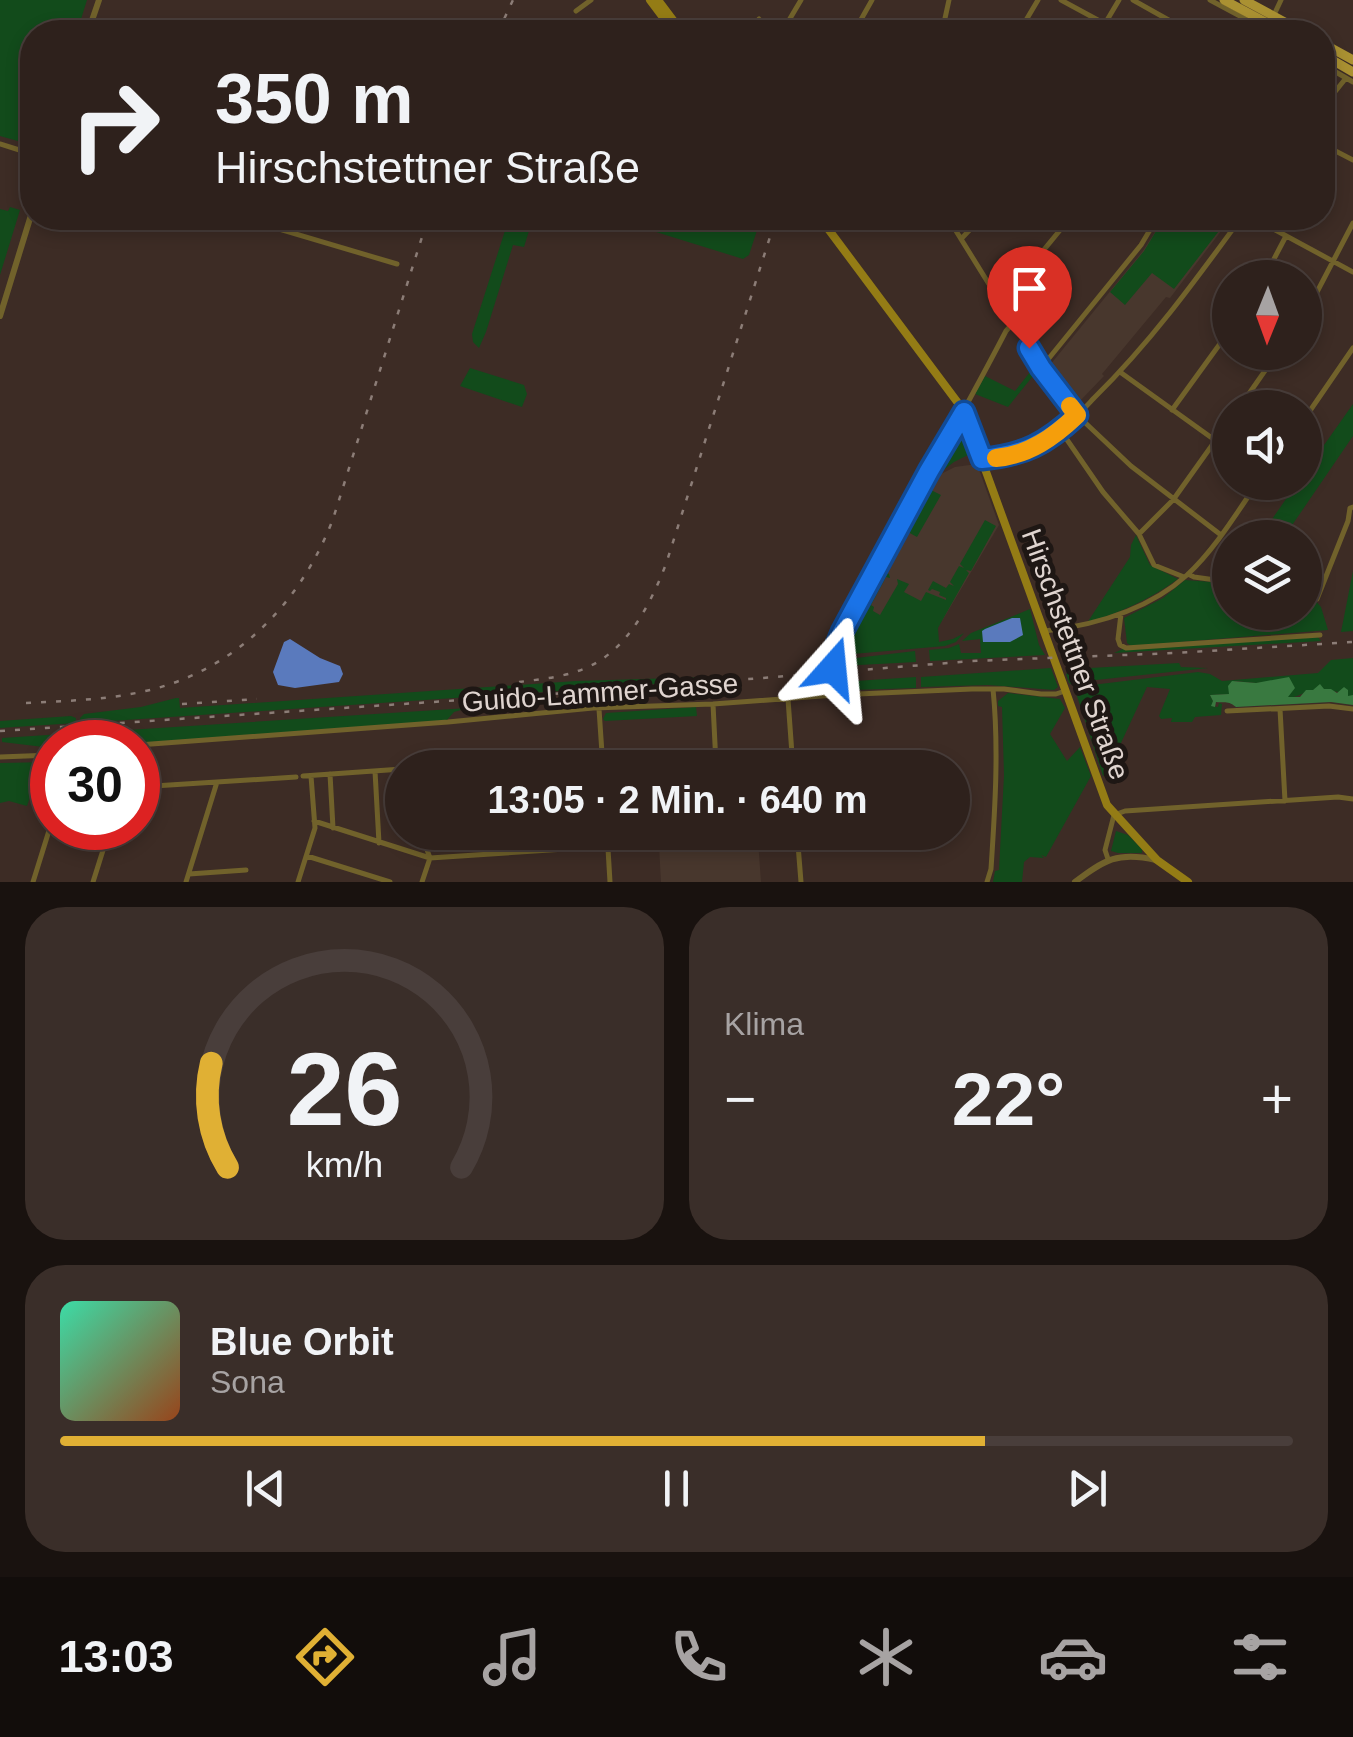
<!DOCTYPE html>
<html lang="de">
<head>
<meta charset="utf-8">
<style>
  :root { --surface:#2e211c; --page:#3a2e29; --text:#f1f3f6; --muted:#a7a3a3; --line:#493e3b; --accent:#e0b034 }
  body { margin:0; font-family:Helvetica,sans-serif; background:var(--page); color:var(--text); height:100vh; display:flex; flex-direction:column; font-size:38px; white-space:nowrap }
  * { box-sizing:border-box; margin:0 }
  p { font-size:32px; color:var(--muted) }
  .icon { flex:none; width:55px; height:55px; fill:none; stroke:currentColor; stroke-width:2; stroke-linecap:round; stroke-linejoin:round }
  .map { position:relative; height:882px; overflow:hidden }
  .drawer { display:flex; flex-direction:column; gap:25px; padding:25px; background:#19120f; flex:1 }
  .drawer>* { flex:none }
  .banner { position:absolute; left:20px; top:20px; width:1315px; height:210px; border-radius:40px; box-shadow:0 5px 15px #0003,0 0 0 2px var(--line); background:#2e211c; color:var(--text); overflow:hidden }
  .needle { width:65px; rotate:181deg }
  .fabs { position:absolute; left:1212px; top:260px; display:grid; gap:20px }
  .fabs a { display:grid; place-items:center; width:110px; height:110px; border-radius:50%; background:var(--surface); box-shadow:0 5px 15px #0003,0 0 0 2px var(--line); font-size:50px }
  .speed { position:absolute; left:30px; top:720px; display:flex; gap:20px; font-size:50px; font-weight:700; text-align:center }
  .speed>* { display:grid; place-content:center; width:130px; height:130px; border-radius:50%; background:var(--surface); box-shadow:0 5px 15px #0003,0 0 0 2px var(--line); line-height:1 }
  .speed .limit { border:15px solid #d22; background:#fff; color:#111 }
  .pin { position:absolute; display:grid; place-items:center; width:85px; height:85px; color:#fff; margin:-102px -42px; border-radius:50% 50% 50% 0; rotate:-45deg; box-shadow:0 0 10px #0007 }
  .pin .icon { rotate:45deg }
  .me { position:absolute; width:110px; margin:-55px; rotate:18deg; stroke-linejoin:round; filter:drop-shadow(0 0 8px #0008) }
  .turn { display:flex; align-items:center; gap:35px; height:210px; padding:0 30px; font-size:45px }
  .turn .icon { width:130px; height:130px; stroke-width:2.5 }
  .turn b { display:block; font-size:70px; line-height:85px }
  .big { font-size:75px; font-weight:700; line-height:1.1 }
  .drawer .widget { flex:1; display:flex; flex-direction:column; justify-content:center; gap:15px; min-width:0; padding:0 35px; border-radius:40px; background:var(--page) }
  .drawer .dial { align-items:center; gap:0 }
  .dial svg { height:260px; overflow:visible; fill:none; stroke:var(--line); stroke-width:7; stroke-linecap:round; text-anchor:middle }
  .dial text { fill:var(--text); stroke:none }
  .song { display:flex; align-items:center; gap:30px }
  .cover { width:120px; height:120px; border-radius:15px; background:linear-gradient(135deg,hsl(160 70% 55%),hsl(20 70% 35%)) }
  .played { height:10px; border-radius:5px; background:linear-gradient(90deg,var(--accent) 75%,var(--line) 75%) }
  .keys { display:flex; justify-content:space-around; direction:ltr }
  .heat { display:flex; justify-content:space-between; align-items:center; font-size:55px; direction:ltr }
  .drawer .tiles { flex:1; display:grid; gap:25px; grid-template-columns:1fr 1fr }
  .widget:last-child { grid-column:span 2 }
  .trip { position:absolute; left:385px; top:750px; width:585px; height:100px; border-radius:50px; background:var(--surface); box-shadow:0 5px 15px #0003,0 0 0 2px var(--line); font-weight:700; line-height:100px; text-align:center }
  .tabs { display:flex; height:160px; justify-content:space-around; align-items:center; background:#120d0b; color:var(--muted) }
  .tabs .icon { width:70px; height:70px }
  .tabs .active { color:var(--accent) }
  .tabs b { font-size:45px; color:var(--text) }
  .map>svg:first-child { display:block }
  .education { fill:#48372d }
  .green { fill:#124b1b }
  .forest { fill:#397940 }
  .water { fill:#5a7abd }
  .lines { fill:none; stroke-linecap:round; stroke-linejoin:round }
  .minor { stroke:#71622b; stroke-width:5 }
  .tertiary { stroke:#71622b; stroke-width:6 }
  .secondary { stroke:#947c15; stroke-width:8 }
  .primary { stroke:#aa9132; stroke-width:9 }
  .rail { stroke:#8c7d77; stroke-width:2.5; stroke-dasharray:5 10; stroke-linecap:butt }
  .route-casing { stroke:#114b97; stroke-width:25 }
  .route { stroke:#1a73e8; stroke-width:18 }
  .slow { stroke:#f59e0b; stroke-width:18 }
  .labels { text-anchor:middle; stroke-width:10; stroke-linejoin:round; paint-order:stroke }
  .street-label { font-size:28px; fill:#e0d5d0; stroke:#1e1714 }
</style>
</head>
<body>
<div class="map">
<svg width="1353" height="882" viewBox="0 0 1353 882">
  <rect width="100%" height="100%" fill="#3d2c25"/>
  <path class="education" d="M1164,218H1231L1170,298L1166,297L1102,374L1104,376L1079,402L1073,401L1050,369V365L1143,251Z
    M977,464L999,525L942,621H934L932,640L849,647L866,607L937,476L955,467Z
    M757,833V835L663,841V833Z
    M758,840L761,882H661L659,845Z"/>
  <path class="green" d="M0,0H87L77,32H32V145L0,136Z
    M10,207L20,210L0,275V209L8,211Z
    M509,218H533L524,247L513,245L486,332L479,348L473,342L472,334Z
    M611,218H761L749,255L743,259Z
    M1164,218H1229L1174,289L1152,273L1125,305L1110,292L1144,251Z
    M1034,367L1037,371L1008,407L975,394L985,376L1015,391Z
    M470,368L524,385L527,394L522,407L460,386Z
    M1353,404V436L1284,537L1259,538L1297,483L1305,482V472Z
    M962,422L966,423L974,452L954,462L942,471L938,469L937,467L945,448Z
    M929,489L941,495L917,537L906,531Z
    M985,520L996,526L971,571L966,570L969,573L938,628L939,642L953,639L964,633L956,642L945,646L841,655L848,634L884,572L889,574L890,578L886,577L871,605L874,607L873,611L880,615L898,584L897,579L909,584L904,592L921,601L926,592L946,600V598L939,595L940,592L932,589L930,591L928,590L933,581L946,588L949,584L954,586L950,582L959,566L964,568L960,564Z
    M1136,535L1150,565L1178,579C1149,600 1121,612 1087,623L1130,557L1131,545Z
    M1353,571V631L1341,632Z
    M1230,578V612H1305V589L1321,607L1328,630L1131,646L1127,643L1124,618L1163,598L1185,580L1226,583Z
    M1030,609L1039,645L1045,655L930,661L929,650L949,648L959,644L961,653H981L980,639L962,641L971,633Z
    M1318,637L1321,641L1114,653L1123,649Z
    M915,651L916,662L859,665L838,669L839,660Z
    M1353,658V695L1349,697C1341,691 1323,688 1313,690C1302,692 1298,698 1286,698L1279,681L1256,683L1235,681L1230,694L1210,695L1213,701L1212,706L1218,707L1219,703L1222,704L1221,715L1195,717L1192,722H1171L1172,718L1161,719L1159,716L1170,689L1147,687L1107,773L1103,776L1075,690L1092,685L1198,672L1210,674L1222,681L1318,673L1331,660Z
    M1179,663L1181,667L1208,668L1096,680L1074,686L1069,683L1066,674L1072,669Z
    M1051,668L1058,687L1054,690L988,685L921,687V677Z
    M709,677V679L633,686L81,723L80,718L84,714L141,707L176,698H179L180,708L576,681Z
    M916,677V688L851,690L843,688L840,682Z
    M1008,693L1060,699L1065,708L1050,734L1067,761L1080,747L1091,776L1046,857L1041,855L1044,858L1030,857L1024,862L1022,882H993L995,871L999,870L1004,775L1002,707L998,706V701Z
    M696,707L697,716L605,721L603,719L606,713Z
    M468,708L454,712L446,721L138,743L81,742V733Z
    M71,716L76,718V723L0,728V721Z
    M77,733V742H52V748L2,742V738Z
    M51,762L48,769H44L37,792L32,791L27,806L9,801L0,803V763Z
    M1116,831L1128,835L1142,849V853H1118L1111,851Z"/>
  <path class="forest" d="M1289,677L1295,688L1288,697H1300L1306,690H1313L1320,684L1324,689H1331L1337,693L1344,687L1348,690V696L1353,695V705L1331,702L1236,707C1228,700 1224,703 1216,702L1215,707L1211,706L1213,701L1210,695L1229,694L1228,686L1232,681L1256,683Z"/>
  <path class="water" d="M1012,618H1020L1023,635L1010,642H983L982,631L985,629Z
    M290,639L320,658L340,666L343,674L339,682L295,688L278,685L273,672L284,642Z"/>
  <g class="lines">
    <path class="minor" d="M1061,0L1120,32
      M1133,0L1190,32
      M1210,0L1266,30
      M576,11L591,0
      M1273,17L1281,0
      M759,19L770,32
      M782,32L801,0
      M854,32L872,0
      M942,32L949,0
      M1019,32L1038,0
      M1100,32L1119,0
      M1322,64L1353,82
      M1322,108L1346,78
      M0,144L32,154
      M1322,144L1353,160
      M242,218L397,264
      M948,218L1041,368L1077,415L1131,466L1221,535
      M1253,218L1353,272
      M961,239L981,218
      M1264,278L1286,236
      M1001,302L1070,218
      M1305,315L1353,223
      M1041,368L1141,245L1157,218
      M1120,372L1230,451
      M1239,408L1278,352
      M1172,410L1230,330
      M1305,418L1353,348
      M1061,431L1103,492L1139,534L1154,565L1184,577
      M982,459C1003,457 1022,454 1041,444C1062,433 1078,415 1094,398C1150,343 1195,281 1241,218
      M1276,482L1289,492
      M1139,534L1173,500L1230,420
      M1188,574L1194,577L1230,582
      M1317,599L1348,521L1350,508L1353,507
      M1121,614L1118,639L1120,645L1126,648L1320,635
      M1045,631C1096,625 1148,610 1187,575C1215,549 1236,514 1258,482
      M835,695L834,657L839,638C893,535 952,435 1006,331L1014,322
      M788,699L793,768
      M713,704L716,764L714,768
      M599,709L603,768
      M1280,709L1285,801
      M1227,711L1329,706L1353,709
      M138,745L448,722L593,708L713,704L835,695L972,689H1004L1041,694H1056L1065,691
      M0,757L52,755
      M425,768L449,765L453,768
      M375,771L379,843
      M330,774L333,828
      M303,776L402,769
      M138,787L296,777
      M314,821L430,858L657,843
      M607,832L610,882
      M797,832L801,882
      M307,856L390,882
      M1108,859L1105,850L1114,815L1125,811L1338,797L1353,799
      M189,874L246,870
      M33,882L52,821
      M93,882L110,828
      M186,882L217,782
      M298,882L315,828L311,776
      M422,882L430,858L426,847L425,832
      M987,882L991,869C995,809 999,748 993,689"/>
    <path class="tertiary" d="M88,32L99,0
      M0,316L32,212
      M1075,882C1104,860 1118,851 1156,860"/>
    <path class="secondary" d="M650,0L674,32
      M658,0L682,32
      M820,218L964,411L1107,805L1157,860L1188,882"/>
    <path class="primary" d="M1224,0L1284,32
      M1244,0L1303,32
      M1322,43L1353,60
      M1322,54L1353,72"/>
    <path class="rail" d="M498,32L513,0
      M519,682C542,679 566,677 588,667C628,649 651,603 666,564L776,218
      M26,703C65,701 104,700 141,692C233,673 300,605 333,519L428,218
      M182,704L257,699
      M0,731L626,689L972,661L1175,653L1353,642"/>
  </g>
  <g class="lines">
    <g class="route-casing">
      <path id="route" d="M833,668L835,649L842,632L929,471L964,412L982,459C1024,455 1046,444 1077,415L1041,368L1029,348"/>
    </g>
    <use href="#route" class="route"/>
    <path class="slow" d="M996,458C1029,455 1054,437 1077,415L1070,406"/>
  </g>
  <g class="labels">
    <g class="street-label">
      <text transform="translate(1076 654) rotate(70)" y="10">Hirschstettner Straße</text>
      <text transform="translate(600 692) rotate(-4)" y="10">Guido-Lammer-Gasse</text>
    </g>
  </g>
</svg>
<div class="fabs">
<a><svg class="needle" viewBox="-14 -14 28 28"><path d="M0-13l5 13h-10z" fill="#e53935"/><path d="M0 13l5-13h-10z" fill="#a7a3a3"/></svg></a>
<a><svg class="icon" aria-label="sound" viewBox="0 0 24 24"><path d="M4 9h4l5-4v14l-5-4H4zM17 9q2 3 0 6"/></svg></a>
<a><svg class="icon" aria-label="layers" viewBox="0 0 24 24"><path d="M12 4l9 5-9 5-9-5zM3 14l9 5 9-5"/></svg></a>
</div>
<div class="speed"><div class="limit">30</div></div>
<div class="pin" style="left:1029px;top:348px;background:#d93025"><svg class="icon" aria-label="arrive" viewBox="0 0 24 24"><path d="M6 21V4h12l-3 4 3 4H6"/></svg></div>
<svg class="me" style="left:833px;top:668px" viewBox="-20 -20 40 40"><path d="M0-17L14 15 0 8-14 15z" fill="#1a73e8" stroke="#fff" stroke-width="4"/></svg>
<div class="trip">13:05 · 2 Min. · 640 m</div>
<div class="banner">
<div class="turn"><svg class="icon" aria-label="right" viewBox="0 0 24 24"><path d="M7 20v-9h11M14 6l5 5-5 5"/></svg><div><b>350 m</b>Hirschstettner Straße</div></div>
</div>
</div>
<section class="drawer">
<div class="tiles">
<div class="widget dial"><svg viewBox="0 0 100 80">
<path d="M14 69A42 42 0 1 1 86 69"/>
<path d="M14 69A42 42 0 0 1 9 37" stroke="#e0b034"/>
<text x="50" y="56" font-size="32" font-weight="700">26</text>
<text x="50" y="72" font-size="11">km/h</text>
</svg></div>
<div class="widget"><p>Klima</p>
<div class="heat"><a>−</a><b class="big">22°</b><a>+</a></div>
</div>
<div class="widget">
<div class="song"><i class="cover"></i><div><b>Blue Orbit</b><p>Sona</p></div></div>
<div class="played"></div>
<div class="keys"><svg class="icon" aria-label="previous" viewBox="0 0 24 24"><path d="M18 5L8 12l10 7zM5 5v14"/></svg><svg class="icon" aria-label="pause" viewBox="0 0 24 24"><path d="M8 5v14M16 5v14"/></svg><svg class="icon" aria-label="next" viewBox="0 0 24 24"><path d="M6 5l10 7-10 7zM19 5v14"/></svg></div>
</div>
</div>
</section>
<nav class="tabs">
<b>13:03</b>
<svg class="icon active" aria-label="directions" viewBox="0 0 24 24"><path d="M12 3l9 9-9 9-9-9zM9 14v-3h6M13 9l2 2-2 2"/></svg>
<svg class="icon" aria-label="music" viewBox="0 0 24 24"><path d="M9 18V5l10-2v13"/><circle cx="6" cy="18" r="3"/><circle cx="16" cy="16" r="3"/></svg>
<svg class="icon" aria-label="phone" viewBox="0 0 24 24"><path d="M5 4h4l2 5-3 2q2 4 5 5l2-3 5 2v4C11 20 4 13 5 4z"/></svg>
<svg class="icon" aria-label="climate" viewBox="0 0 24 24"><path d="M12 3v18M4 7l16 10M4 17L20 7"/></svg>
<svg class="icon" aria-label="car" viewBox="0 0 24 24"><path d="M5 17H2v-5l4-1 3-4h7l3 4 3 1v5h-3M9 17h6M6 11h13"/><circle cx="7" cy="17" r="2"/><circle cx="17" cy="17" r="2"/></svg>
<svg class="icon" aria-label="filters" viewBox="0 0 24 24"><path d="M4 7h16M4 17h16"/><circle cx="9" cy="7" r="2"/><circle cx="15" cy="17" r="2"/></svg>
</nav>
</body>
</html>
